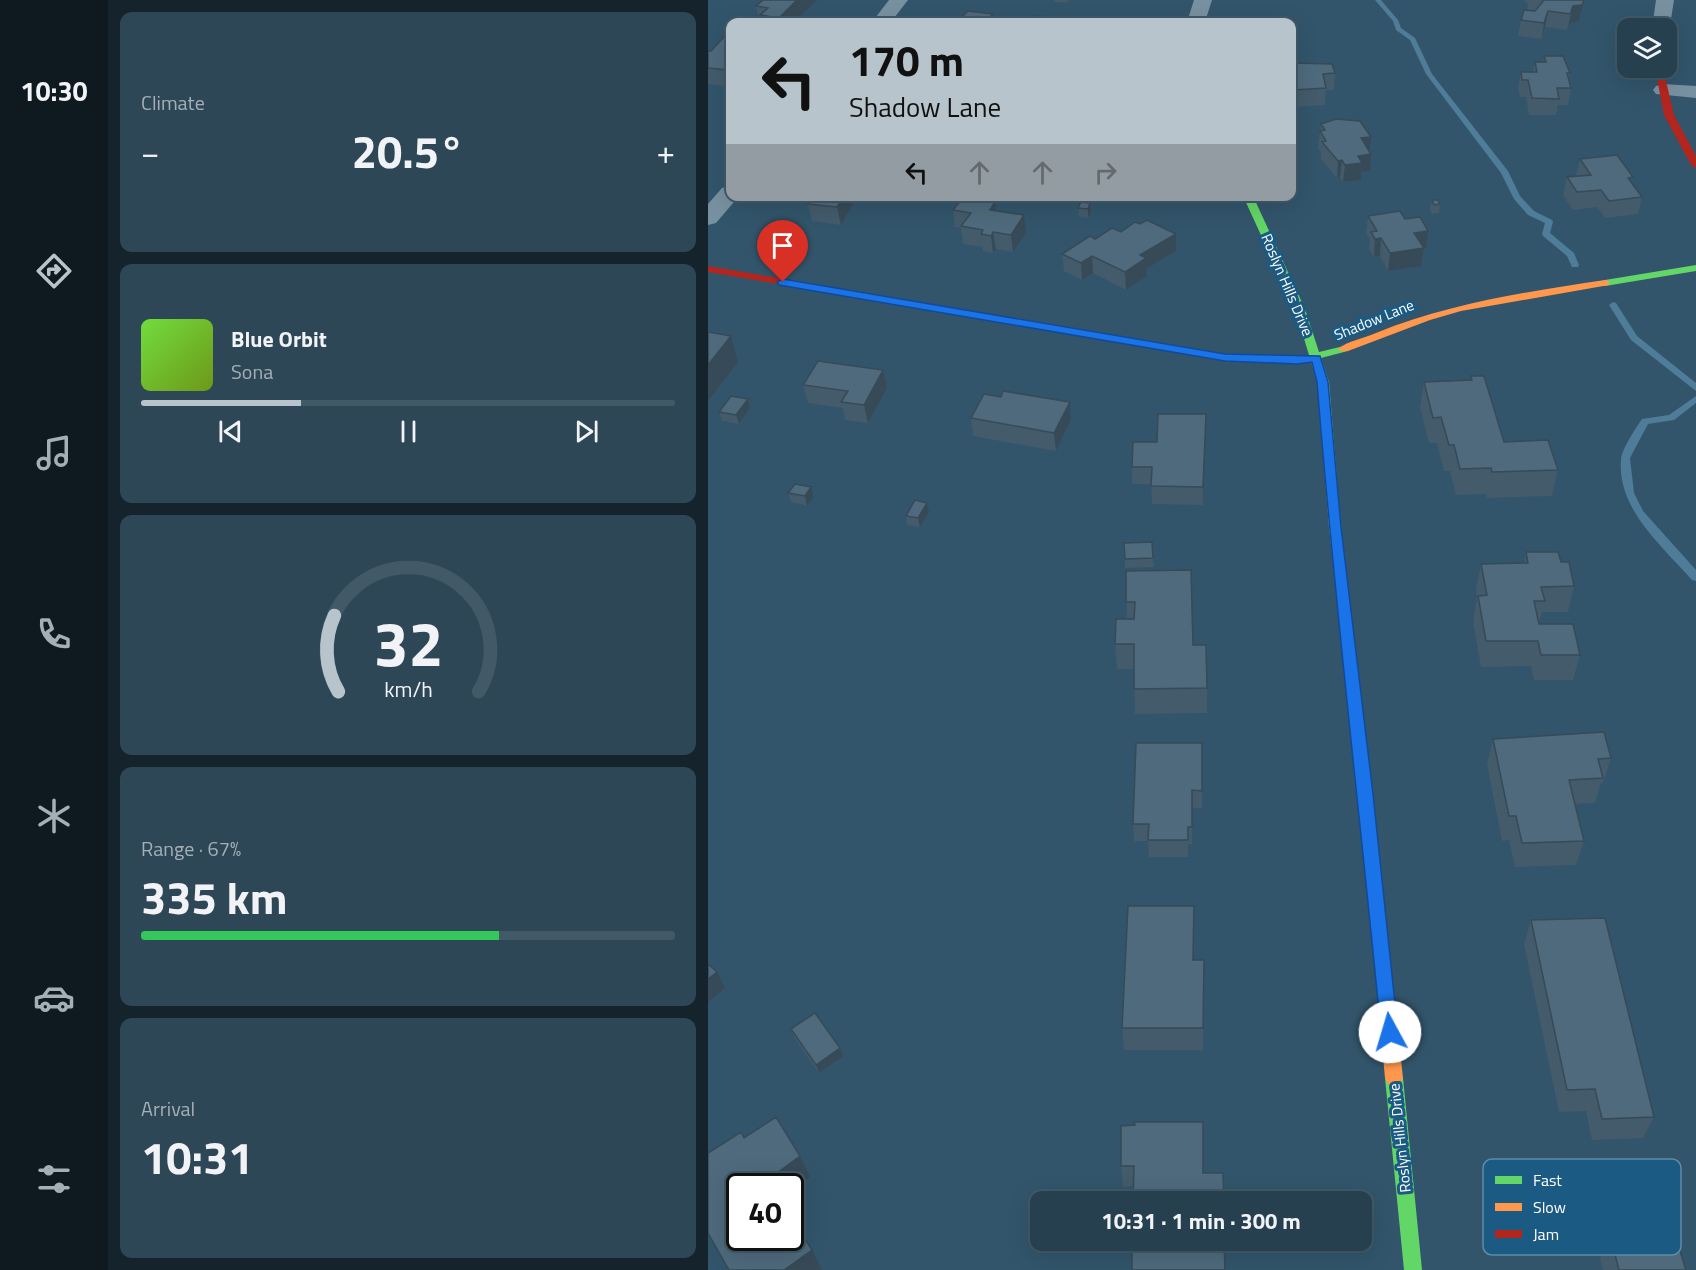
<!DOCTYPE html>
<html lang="en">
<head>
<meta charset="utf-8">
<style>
  :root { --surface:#264050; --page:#2e4757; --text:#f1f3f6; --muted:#a4afb7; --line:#425967; --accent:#b7c4cb }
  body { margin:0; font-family:"Titillium Web",sans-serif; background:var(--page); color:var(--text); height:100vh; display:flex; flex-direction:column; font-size:22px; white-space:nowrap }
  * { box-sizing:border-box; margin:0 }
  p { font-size:20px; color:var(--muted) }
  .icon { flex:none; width:33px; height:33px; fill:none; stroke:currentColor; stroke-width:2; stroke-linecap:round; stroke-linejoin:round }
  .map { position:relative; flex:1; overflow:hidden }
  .side { display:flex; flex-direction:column; gap:12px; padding:12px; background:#15232c; width:600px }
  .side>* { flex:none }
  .banner { position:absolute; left:18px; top:18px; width:570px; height:183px; border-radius:12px; box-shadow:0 6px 24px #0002,0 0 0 2px var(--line); background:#b7c4cb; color:#111; overflow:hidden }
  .fabs { position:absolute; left:909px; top:18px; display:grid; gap:12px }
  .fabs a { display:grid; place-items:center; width:60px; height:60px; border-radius:12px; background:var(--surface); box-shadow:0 6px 24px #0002,0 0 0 2px var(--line); font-size:30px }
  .speed { position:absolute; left:18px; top:1173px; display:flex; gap:12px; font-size:30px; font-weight:700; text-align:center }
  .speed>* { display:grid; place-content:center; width:78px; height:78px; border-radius:50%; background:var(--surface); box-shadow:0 6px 24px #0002,0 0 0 2px var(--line); line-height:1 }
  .speed .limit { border:3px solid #111; border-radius:9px; background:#fff; color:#111 }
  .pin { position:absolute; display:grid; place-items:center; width:51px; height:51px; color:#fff; margin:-62px -26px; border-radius:50% 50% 50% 0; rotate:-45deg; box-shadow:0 0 6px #0007 }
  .pin .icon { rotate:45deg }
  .me { position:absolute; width:66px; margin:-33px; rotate:354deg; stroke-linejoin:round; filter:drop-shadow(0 0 4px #0008) }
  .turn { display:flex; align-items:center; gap:21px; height:126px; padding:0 24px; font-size:27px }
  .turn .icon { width:78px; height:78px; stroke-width:2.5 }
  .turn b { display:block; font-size:42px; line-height:51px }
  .lanes { display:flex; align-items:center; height:57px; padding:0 24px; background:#0003; justify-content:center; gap:30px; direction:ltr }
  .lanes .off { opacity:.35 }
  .big { font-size:45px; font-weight:700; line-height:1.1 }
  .side .tile { flex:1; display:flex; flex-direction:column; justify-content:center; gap:9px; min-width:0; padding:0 21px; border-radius:12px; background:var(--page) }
  .side .dial { align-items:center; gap:0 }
  .dial svg { height:156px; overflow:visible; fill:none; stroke:var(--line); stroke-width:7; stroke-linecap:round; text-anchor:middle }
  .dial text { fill:var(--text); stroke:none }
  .song { display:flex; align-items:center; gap:18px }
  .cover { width:72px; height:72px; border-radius:9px; background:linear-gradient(135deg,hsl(100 70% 55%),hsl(80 70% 35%)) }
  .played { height:6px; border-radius:3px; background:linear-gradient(90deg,var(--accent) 30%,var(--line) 30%) }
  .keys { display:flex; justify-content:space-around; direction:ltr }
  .heat { display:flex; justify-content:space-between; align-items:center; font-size:33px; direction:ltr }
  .charge { height:9px; border-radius:4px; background:linear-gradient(90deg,#34c759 67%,var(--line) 0) }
  .trip { position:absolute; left:322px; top:1191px; width:342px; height:60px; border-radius:12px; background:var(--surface); box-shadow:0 6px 24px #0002,0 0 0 2px var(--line); font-weight:700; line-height:60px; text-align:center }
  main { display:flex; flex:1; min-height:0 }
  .tab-bar { display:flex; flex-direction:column; width:108px; justify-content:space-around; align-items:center; background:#0f1a20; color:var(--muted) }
  .tab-bar .icon { width:42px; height:42px }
  .tab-bar .current { color:var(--accent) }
  .tab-bar b { font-size:27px; color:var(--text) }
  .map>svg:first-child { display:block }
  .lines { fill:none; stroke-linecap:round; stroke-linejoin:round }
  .stream { fill:#4f7c98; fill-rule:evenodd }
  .street { fill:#7891a1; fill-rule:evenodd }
  .fast { fill:#63d668; fill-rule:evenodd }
  .slow { fill:#ff974d; fill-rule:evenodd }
  .jam { fill:#b3261e; fill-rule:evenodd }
  .wall { fill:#435b6b }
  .shaded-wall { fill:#374a57 }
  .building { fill:#4e6a7c; stroke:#374a57; stroke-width:1.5 }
  .route { fill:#1a73e8; stroke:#114b97; stroke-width:1.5 }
  .labels { text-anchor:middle; stroke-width:6; stroke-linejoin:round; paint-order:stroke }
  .street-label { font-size:15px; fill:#fff; stroke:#1b5a82 }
  .key { fill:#1b5a82; stroke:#5f8ca8; stroke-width:1.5 }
  .key-label { font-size:16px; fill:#fff }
</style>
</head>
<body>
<main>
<nav class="tab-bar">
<b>10:30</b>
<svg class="icon current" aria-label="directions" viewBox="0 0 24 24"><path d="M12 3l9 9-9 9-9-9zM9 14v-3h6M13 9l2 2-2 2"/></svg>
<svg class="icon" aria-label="music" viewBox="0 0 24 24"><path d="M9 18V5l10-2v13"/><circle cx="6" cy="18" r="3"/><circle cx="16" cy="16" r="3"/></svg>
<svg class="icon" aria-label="phone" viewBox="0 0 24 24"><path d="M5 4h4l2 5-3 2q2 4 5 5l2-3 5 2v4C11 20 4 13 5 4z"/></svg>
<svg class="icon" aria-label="climate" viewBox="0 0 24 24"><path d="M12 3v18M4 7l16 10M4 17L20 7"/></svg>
<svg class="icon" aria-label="car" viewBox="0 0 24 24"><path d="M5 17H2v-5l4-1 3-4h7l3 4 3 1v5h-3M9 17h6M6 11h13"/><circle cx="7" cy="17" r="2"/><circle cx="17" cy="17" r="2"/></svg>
<svg class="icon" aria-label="filters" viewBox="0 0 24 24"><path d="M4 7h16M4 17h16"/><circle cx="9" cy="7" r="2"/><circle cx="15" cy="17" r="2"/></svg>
</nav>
<section class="side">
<div class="tile"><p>Climate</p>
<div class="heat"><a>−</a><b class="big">20.5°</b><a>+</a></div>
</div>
<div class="tile">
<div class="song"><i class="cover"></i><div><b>Blue Orbit</b><p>Sona</p></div></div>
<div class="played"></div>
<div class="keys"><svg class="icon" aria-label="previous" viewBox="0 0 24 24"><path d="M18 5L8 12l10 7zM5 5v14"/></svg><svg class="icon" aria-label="pause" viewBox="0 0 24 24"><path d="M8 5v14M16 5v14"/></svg><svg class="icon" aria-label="next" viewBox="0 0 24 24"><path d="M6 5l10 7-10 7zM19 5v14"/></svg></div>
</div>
<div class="tile dial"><svg viewBox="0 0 100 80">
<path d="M14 69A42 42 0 1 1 86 69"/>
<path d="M14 69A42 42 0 0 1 12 30" stroke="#b7c4cb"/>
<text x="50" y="56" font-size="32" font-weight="700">32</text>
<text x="50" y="72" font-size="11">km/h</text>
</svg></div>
<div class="tile"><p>Range · 67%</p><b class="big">335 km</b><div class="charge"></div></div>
<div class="tile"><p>Arrival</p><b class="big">10:31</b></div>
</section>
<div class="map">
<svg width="988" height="1270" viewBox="0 0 988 1270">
  <rect width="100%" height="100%" fill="#32556b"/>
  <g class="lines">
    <path class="stream" d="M667,0H673L690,20L693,28L707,38L724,74L800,171L812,196L826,211L844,220L845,222L842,233L866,253L871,265L870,267H864L859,256L835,236L834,234L837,223L820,215L806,199L793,173L718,74L702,40L688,30L685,21Z
      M905,302L908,303L929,336L988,383V391L923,340L901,305Z
      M988,396V403L966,420L940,424L922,458L926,493L935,511L988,570V581L984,580C954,546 909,509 913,460C913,450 928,428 934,419L961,415Z"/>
    <path class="street" d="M181,0H200L183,22H164Z
      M486,0H504L497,22H479Z
      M948,0H966L961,32L958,33V28H944Z
      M955,84L988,86V98L948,94L945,90L948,86Z
      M22,186V196H31L8,223L0,225V204L14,188Z"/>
    <path class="fast" d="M535,196H545L597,309L611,352L636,346L642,349L640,351L613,358L621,382L633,527L664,787L662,791L657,793L652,791L650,787L621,527L609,382L603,361L589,364L517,360L136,295L131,292L136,289L517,354L589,358L601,355L587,309Z
      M988,265V271L897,286L892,283L897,280Z
      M686,1070L692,1072L695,1078L714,1270H696L677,1078L680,1072Z"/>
    <path class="slow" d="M897,280L901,281V285L753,311L722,320L640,351H632L630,349C639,341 657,338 668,333C742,303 818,292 897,280Z
      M657,781L662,783L664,787L695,1078L692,1084L686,1086L680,1084L677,1078L650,787L652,783Z"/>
    <path class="jam" d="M947,68H955L966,115L988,156V168L983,165L956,115Z
      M0,266L136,289L141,292L136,295L0,272Z"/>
  </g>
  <path class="wall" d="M55,0H109L86,22H52L48,6Z
    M346,0H361L359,3L346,2Z
    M817,0H876L871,21L862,23L859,30L837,27L834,39L810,36L813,20L828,10L819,9L820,3L817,2Z
    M22,38V87L0,84V51H3Z
    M836,56L862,73L861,80L863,88L860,105H850L848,115H821L818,97H812L810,88L813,72H825L827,62H835Z
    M584,63L627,73L626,90H618L617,105L586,107L584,99Z
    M613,124L662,152L663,154L662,171L653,172V180L635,182L632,177L629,178L613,159V152L610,148L612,131L613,130Z
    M872,159L923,182L934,197L930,214L897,218L889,207L865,210L855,195L859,177L868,176Z
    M106,196H150L133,225L104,221L100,204Z
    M724,200L732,204L731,213L724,214L722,209Z
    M382,203L383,212L380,218L371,217L370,208Z
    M245,210L288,211L318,233L305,252L288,249L285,253L275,251L274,247L255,244L253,228L247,227Z
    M660,216L720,231L718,248H716L713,266L680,271L672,256L666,257L661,249L662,240L658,233Z
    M413,232L468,251L438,269L439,276L418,290L385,273L374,280L356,271L354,254L387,239Z
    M175,370L179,388L160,423L137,420L135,408L100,403L95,385Z
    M763,376L796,442L850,470L844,496L779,498L778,494L748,495L742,471H736L729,443H721L712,407L716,382L763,380Z
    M40,399L42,408L31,424L14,421L11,412Z
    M263,418L363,420L348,451L265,436Z
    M498,432L495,505L444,504L443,484H424V467L449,442Z
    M103,487L106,497L99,506L83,502L80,493Z
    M219,503L221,512L212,527L199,525L198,516Z
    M818,552L853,562L866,586L860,612H834L831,624L872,655L865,680H826L823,666L773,667L765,621L769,598L768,589L773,564L816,563Z
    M445,558L446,567L417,568V559Z
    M418,571L485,645L499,688V713L427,714L426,669H409L407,644L419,619Z
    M785,739L903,758L895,783H893L887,803L867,804L876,841L868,865L807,867L801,840L794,841L779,764Z
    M494,743V808H484V844H480V857H441L440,841H426L425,824Z
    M486,906L485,960H496L495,1050H416L414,1028Z
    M823,920L946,1117L935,1138L884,1140L878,1111L851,1112L816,944Z
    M83,1029L132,1048L135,1056L111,1073L86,1037Z
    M413,1126L495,1173L425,1186L415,1187L413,1166Z
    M901,1205L936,1238L978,1270H895L892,1258L898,1248L891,1224Z"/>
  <path class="shaded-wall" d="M89,0H109L86,22H72L71,18Z
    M876,0L871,21L862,23L859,30L865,6Z
    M840,11L837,27L834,39L836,23Z
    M285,14L286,22H280L279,20Z
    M663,137L661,154L653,138Z
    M663,154L662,171L653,172V180L635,182L637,165L650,156Z
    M634,160L632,177L629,178L630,161Z
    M136,196H150L133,225L129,207Z
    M287,202L289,219L282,210Z
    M382,203L383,212L380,218V209Z
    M316,215L318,233L305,252L303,235Z
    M720,231L718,248L704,250L706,233Z
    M285,232L288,249L285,253L283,236Z
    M468,234V251L438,269L439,276L418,290L417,272L432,255Z
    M673,238L672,256L666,257L667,239Z
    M716,248L713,266L680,271L682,253Z
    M384,256L385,273L374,280L373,263Z
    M23,336L30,362L0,401V365Z
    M175,370L179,388L160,423L156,405Z
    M40,399L42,408L31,424L28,415Z
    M362,402L363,420L348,451L346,433Z
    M498,414V432L495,505V487Z
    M103,487L106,497L99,506L97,496Z
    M219,503L221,512L212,527L210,518Z
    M9,972L17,988L0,1002V979Z
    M132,1048L135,1056L111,1073L108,1065Z
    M92,1156L102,1177L82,1191V1186H65L61,1179Z
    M104,1250L114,1269L113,1270H76Z"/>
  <path class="building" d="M55,0H89L71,18L52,15L60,8L48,6Z
    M836,0H876L874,5L865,6L862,14L840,11L836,23L813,20L816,10L827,11Z
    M260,11L285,14L279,20H276L275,22H249Z
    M327,16L341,17L339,22H325Z
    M16,37L22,38V69L20,70L0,68V51H3Z
    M836,56H855L862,73H859L863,88H849L851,99L824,98L820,80H814L813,72H829L827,62H838Z
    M584,63L624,64L627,73L615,74L618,88L586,90L584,80Z
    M628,119L652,121L663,137L653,138L663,154L650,156L654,163L637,165L634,160L630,161L614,142L618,141L612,131L617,130L613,124Z
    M909,155L925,177L920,178L934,197L901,201L893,190L869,192L859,177L883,175L872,159Z
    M106,196H136L129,207L100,204Z
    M253,200L287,202L282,210L316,215L303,235L285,232L283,236L273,234L275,230L253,226L263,213L245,210Z
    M724,200H730L732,204L726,205Z
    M373,202L382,203L380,209L370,208Z
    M692,211L697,219L712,217L720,231L706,233L716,248L682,253L673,238L667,239L663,232L669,231L660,216Z
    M439,220L468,234L432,255L438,258L417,272L384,256L373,263L354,254L382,236L387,239L404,228L413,232L427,222L432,224Z
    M0,332L23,336L0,365Z
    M110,361L175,370L156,405L133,402L140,391L95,385Z
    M763,376H776L796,442L840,440L850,470L784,472L783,468L752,469L746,445H741L733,417L725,418L716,382L764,380Z
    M295,391L362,402L346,433L263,418L276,394L293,397Z
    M23,396L40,399L28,415L11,412Z
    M450,414H498L495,487L443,486L444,467H424L425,442H449Z
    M87,484L103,487L97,496L80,493Z
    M207,500L219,503L210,518L198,516Z
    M444,542L445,558L417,559L416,543Z
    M818,552H850L853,562H861L866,586L833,587L837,601H826L831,624H865L872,655H833L830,641H778L770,596L779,595L773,564L820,563Z
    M483,570L485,645H498L499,688L426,689V644H407L408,619H426L427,602H418V571Z
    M896,732L903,758L890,759L895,778L861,780L876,841L814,843L808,816H801L785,739Z
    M428,743H494V791L484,790V827H480V840H440L441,824H425Z
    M420,906H486L485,960H496L495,1028H414Z
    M897,918L946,1117L894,1119L887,1089L859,1090L823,920Z
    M0,964L9,972L0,979Z
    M107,1013L132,1048L108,1065L83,1029Z
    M68,1117L92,1156L61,1179L65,1186H32V1238H82V1215L104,1250L76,1270H21L0,1233V1153L33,1132L36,1138Z
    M426,1122H495V1173H515L516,1202H425L426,1166H413V1126L427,1125Z
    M924,1202L936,1238L967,1235L978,1270H911L903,1239L911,1238L901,1205Z
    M424,1240H516L517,1270H424Z"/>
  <path class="route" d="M75,279L517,354L612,356L620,382L633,527L665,794L690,1032L688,1038L682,1040L676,1038L673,1032C652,815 626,599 609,382L604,362L589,364L517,361L71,285L69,282Z"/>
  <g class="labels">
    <g class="street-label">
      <text transform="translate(579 285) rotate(67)" y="5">Roslyn Hills Drive</text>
      <text transform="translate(666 320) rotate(-22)" y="5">Shadow Lane</text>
      <text transform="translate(692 1138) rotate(-96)" y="5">Roslyn Hills Drive</text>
    </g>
  </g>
  <rect x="775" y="1159" width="198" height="96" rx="9" class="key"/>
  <rect x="787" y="1176" width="27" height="8" fill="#63d668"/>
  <rect x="787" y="1203" width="27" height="8" fill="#ff974d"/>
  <rect x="787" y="1230" width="27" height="8" fill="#b3261e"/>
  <g class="key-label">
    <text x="825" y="1186">Fast</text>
    <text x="825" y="1213">Slow</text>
    <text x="825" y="1240">Jam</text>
  </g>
</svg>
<div class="fabs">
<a><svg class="icon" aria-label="layers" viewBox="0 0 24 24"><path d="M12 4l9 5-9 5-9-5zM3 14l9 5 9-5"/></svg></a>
</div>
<div class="speed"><div class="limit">40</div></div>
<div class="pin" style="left:75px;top:282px;background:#d93025"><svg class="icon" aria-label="arrive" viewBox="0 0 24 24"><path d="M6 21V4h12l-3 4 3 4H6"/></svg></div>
<svg class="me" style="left:682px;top:1032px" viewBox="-20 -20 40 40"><circle r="19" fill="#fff"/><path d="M0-13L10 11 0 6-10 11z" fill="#1a73e8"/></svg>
<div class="trip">10:31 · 1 min · 300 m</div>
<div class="banner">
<div class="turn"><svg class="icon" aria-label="left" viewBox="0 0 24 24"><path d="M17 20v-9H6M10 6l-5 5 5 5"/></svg><div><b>170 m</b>Shadow Lane</div></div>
<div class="lanes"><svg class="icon" aria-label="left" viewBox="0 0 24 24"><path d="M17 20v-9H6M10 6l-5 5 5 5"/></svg><svg class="icon off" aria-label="ahead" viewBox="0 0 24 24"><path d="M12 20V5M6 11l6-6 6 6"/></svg><svg class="icon off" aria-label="ahead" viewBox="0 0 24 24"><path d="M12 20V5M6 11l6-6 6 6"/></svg><svg class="icon off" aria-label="right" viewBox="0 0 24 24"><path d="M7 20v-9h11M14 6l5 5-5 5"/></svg></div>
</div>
</div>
</main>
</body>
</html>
